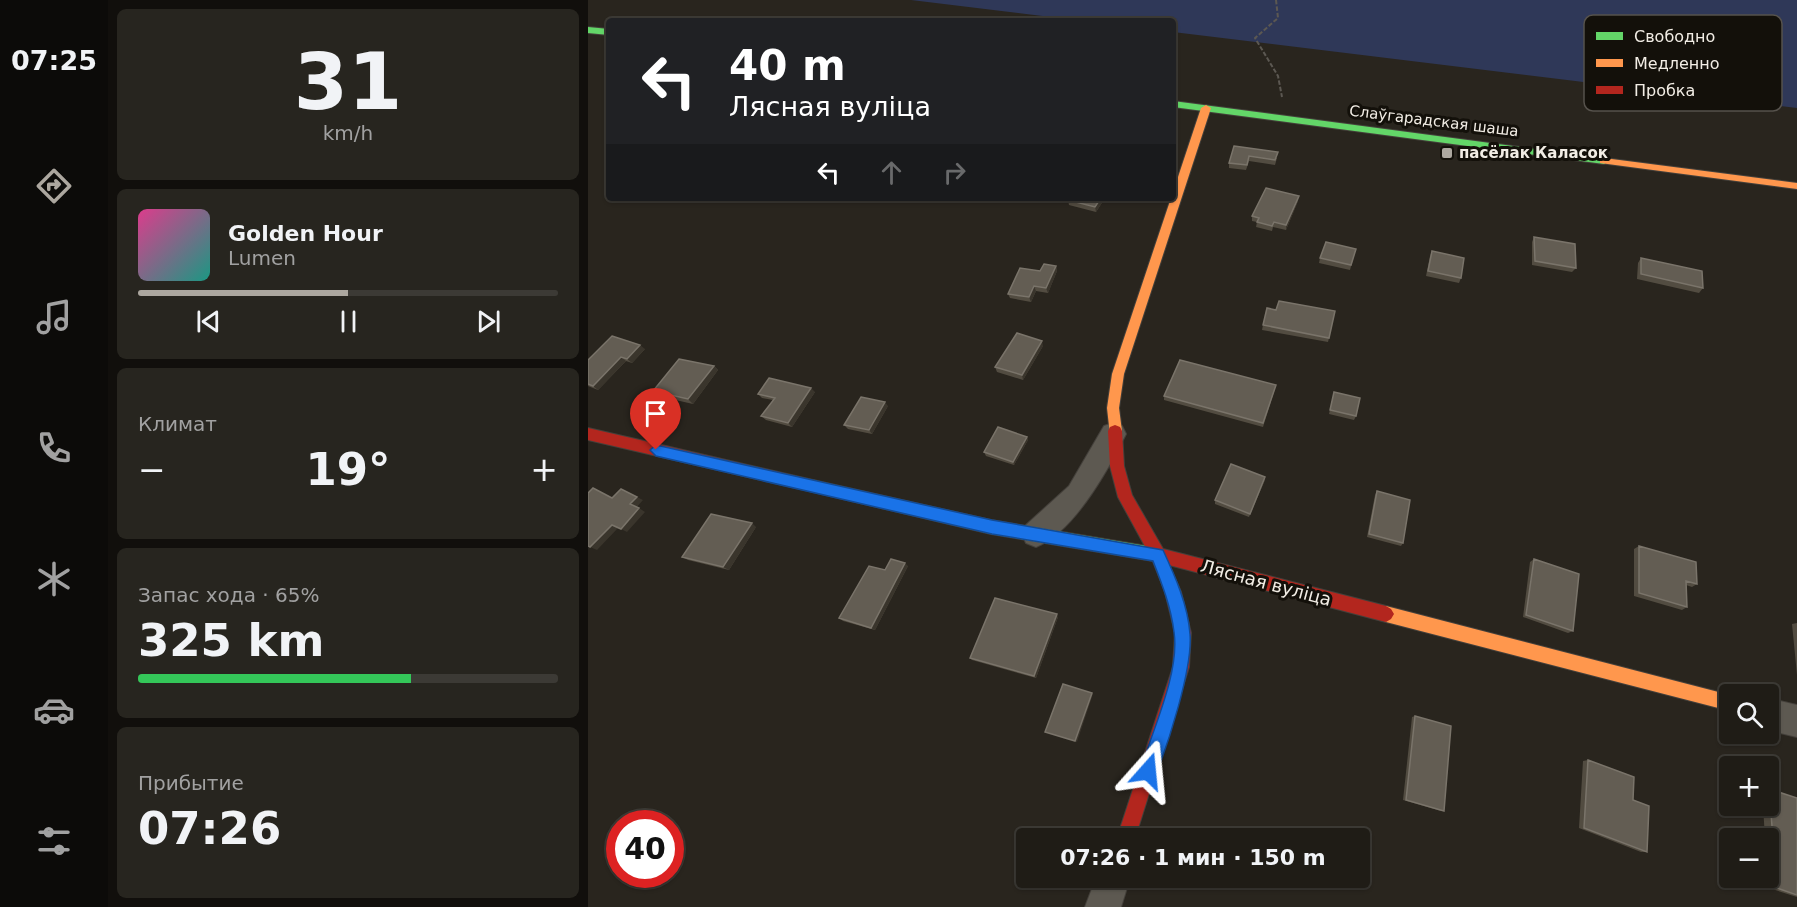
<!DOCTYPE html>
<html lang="ru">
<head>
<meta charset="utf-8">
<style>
  :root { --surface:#1f1c16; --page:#27251f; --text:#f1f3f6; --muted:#a1a1a1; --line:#3c3a35; --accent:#aca79f }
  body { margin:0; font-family:"DejaVu Sans",sans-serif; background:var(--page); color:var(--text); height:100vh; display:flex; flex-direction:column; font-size:22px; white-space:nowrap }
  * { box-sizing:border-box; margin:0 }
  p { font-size:20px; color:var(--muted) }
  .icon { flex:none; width:33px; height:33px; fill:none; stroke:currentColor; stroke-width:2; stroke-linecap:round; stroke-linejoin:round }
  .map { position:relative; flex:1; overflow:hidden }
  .drawer { display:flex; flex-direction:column; gap:9px; padding:9px; background:#110f0c; width:480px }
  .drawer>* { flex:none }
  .banner { position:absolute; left:18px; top:18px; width:570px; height:183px; border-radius:6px; box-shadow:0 2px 4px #0004,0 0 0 2px var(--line); background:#202124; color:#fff; overflow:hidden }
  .controls { position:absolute; left:1131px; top:684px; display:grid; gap:12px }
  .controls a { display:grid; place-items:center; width:60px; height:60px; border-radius:6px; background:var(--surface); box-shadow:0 2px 4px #0004,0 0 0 2px var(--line); font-size:30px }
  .speed { position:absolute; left:18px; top:810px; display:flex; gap:12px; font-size:30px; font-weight:700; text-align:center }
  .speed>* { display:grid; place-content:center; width:78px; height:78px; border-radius:50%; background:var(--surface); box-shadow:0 2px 4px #0004,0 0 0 2px var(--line); line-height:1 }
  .speed .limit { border:9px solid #d22; background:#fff; color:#111 }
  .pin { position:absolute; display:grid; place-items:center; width:51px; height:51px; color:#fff; margin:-62px -26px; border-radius:50% 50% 50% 0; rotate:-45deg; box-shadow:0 0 6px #0007 }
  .pin .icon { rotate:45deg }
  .me { position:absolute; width:66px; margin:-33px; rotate:18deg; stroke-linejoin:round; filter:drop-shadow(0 0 4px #0008) }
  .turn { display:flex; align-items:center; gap:21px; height:126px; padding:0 24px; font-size:27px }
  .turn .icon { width:78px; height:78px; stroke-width:2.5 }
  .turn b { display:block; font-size:42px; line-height:51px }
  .lanes { display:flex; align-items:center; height:57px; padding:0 24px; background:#0003; justify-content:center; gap:30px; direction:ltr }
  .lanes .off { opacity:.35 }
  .big { font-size:45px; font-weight:600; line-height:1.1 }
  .drawer .widget { flex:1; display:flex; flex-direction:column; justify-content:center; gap:9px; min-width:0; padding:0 21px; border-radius:9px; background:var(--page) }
  .drawer .dial { align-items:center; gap:0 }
  .dial b { font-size:78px; line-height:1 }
  .song { display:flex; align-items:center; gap:18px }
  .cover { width:72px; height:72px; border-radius:9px; background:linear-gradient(135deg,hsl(330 70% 55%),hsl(170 70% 35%)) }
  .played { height:6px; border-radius:3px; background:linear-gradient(90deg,var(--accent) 50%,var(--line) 50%) }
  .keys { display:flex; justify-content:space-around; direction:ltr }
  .heat { display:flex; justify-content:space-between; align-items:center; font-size:33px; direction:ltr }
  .charge { height:9px; border-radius:4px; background:linear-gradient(90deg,#34c759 65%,var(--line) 0) }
  .trip { position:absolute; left:428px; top:828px; width:354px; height:60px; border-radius:6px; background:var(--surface); box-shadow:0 2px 4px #0004,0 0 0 2px var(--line); font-weight:600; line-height:60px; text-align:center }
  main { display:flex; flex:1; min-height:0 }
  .tabs { display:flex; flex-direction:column; width:108px; justify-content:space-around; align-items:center; background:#0c0b09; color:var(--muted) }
  .tabs .icon { width:42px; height:42px }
  .tabs .current { color:var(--accent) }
  .tabs b { font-size:27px; color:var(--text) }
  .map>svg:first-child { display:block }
  .green { fill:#2f3858 }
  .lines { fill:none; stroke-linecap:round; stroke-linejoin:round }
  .street-casing { stroke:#44403b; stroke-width:2 }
  .fast-casing { stroke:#44403b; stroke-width:2 }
  .slow-casing { stroke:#44403b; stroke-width:2 }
  .jam-casing { stroke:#44403b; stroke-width:2 }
  .path { stroke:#5c5852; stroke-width:2; stroke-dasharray:4.5 2; stroke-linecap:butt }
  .street { fill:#5d5951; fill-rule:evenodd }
  .fast { fill:#63d668; fill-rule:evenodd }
  .slow { fill:#ff974d; fill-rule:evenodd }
  .jam { fill:#b3261e; fill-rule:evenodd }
  .wall { fill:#524c41 }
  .shaded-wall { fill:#3a352c }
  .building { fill:#635d53; stroke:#7a746a; stroke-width:1.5 }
  .route { fill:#1a73e8; stroke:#114b97; stroke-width:1.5 }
  .poi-dot { fill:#aca79f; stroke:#13100a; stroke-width:2 }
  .labels { text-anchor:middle; stroke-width:6; stroke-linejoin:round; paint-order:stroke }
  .far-street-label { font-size:15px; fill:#f2ede5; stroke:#13100a }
  .far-poi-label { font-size:15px; font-weight:bold; fill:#f2ede5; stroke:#13100a; text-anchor:start }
  .street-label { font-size:18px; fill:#f2ede5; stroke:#13100a }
  .key { fill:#13100a; stroke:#56524c; stroke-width:1.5 }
  .key-label { font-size:16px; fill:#f2ede5 }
</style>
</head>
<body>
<main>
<nav class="tabs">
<b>07:25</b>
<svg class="icon current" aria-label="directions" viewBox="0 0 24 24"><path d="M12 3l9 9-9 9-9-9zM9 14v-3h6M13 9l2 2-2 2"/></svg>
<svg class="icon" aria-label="music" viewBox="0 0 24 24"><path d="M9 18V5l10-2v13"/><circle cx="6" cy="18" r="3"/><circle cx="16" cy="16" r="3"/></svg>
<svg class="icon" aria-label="phone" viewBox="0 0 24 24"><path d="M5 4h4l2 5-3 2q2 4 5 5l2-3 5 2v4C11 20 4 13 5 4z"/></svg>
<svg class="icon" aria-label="climate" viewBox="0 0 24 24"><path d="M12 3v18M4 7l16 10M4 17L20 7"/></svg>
<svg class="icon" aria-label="car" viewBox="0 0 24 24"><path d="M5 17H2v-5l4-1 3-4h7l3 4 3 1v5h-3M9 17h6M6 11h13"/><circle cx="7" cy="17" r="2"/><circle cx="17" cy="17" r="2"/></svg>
<svg class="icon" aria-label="filters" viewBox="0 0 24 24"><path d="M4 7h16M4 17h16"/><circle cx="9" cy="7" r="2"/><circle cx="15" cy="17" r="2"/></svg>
</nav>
<section class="drawer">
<div class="widget dial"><b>31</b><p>km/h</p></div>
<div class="widget">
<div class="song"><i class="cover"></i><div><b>Golden Hour</b><p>Lumen</p></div></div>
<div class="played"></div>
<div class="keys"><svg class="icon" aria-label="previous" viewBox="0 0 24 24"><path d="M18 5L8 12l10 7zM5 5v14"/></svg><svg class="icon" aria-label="pause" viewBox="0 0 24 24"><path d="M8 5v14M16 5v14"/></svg><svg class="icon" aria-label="next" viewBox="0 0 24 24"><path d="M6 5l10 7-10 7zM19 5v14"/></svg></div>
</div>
<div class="widget"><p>Климат</p>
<div class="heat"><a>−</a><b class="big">19°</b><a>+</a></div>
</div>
<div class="widget"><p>Запас хода · 65%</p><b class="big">325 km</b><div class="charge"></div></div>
<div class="widget"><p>Прибытие</p><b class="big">07:26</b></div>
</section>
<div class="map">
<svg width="1209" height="907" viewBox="0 0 1209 907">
  <rect width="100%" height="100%" fill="#29251e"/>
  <path class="green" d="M323,0H1209V108L585,32V21H495Z"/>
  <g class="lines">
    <g class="street-casing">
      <path id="street" d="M525,423L534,426L538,434C520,470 486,532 448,547L438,543L434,534L438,525L481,486L516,426Z
        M1180,698L1209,705V737L1180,730Z
        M508,878H542L533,907H497Z"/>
    </g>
    <g class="fast-casing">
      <path id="fast" d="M0,27L21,29V35L0,33Z
        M585,101L1016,158L1021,161L1016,164L585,107Z
        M225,480L403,520L571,548L576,550L578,555L576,560L571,562L403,534L225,492L220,490L218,486L220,482Z"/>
    </g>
    <g class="slow-casing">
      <path id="slow" d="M618,105L623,108L536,374L531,408L534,431L532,435H522L519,408L524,374L583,198H585V192L613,108Z
        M1016,158L1209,183V189L1012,163V159Z
        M798,606L1142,695V711L798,622L793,619L790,614L793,609Z"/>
    </g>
    <g class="jam-casing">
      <path id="jam" d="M527,425L532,427L534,431L536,466L544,495L575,549L798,606L803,609L806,614L803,619L798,622L581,565L593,592L603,633L601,667L547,838H529L585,667L587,633L577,592L564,559L530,497L522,466L520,431L522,427Z
        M0,428L225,480L230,482L232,486L230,490L225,492L0,440Z"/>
    </g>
    <path class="path" d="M688,0L690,18L667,38L690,76L694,97"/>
    <use href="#street" class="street"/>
    <use href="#fast" class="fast"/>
    <use href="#slow" class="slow"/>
    <use href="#jam" class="jam"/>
  </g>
  <path class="wall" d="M646,146L689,158L687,165L661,161L658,170L641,168V163Z
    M517,198L508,212L481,205L480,200Z
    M710,201L698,230L685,227L684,231L668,227L669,222L664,221V216Z
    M946,237L988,268L984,272L944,265V242Z
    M768,249L762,270L731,263L732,258Z
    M844,251L873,278L871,283L838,276L842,256Z
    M1053,258L1115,288L1111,293L1049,279L1050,263Z
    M468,266L469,271L460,293L448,291L443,302L422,298L420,294L452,271Z
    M675,325L741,338L740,342L674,330Z
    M455,346L435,380L409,372L407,367Z
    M57,349L44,363L38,361L10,390L0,386V360Z
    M126,366L130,370L105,404L70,396L65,391Z
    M687,389L675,427L576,400V396Z
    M227,392L204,427L178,420L173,416L185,400L174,398L170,394Z
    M746,392L768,416L766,420L741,414Z
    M300,406L284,434L260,429L256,425Z
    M439,437L440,440L426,465L398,456L396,452Z
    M677,480L661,517L627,504V500Z
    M789,491L815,543L813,546L779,537L787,495Z
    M168,527L141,570L100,560L94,557Z
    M1051,546L1109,584L1104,587L1098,585L1099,607L1094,610L1046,596V549Z
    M946,559L985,631L980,633L935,617L942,562Z
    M320,566L287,630L255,621L251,618L297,570Z
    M470,617L448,678L384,660L382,658Z
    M1209,623V675L1204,624Z
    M827,716L856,811H853L815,800L824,717Z
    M1000,760L1045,800L1059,852H1053L991,828L995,761Z
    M1180,789L1209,798V897L1181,888L1180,838H1177L1175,806H1180Z"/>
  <path class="shaded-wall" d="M711,196L710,201L698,230V225Z
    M513,198H517L508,212L507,207Z
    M468,266L469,271L460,293L458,288Z
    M446,286L448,291L443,302L441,297Z
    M454,341L455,346L435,380L434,375Z
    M52,345L57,349L44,363L39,359Z
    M33,357L38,361L10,390L5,386Z
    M126,366L130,370L105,404L100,399Z
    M223,388L227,392L204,427L200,423Z
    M297,402L300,406L284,434L281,430Z
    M439,437L440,440L426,465L425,462Z
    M677,477V480L661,517L662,514Z
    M49,497L55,500L48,508L42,504Z
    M51,508L57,512L39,532L33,529Z
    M164,523L168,527L141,570L135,567Z
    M24,525L30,528L9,550L2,547Z
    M317,563L320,566L287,630L283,628Z
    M469,614L470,617L448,678L446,676Z
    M504,693L505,694L489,742L487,741Z"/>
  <path class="building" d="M646,146L690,152L687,160L661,156L659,165L641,163Z
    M678,188L711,196L698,225L686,222L684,226L669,222L671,218L664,216Z
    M481,198H513L507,207L480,200Z
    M946,237L987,244L988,268L947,261Z
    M738,242L768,249L763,265L732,258Z
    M844,251L876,258L873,278L840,271Z
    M1053,258L1114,271L1115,288L1053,274Z
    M456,264L468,266L458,288L446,286L441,297L420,294L432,268L452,271Z
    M691,301L747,311L741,338L675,325L679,308L688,310Z
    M429,333L454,341L434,375L407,367Z
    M24,336L52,345L39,359L33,357L5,386L0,384V360Z
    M91,359L126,366L100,399L65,391Z
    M592,360L688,385L675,423L576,396Z
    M181,378L223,388L200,423L173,416L187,398L170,394Z
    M746,392L772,398L768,416L742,410Z
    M273,397L297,402L281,430L256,425Z
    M410,427L439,437L425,462L396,452Z
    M643,464L677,477L662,514L627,500Z
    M5,488L24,498L33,489L49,497L42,504L51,508L33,529L24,525L2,547L0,546V493Z
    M789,491L822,500L815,543L781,534Z
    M123,514L164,523L135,567L94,557Z
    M1051,546L1108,562L1109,584L1098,581L1099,607L1051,593Z
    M303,559L317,563L283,628L251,618L281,566L297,570Z
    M946,559L991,574L985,631L938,615Z
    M407,598L469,614L446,676L382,658Z
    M475,684L504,693L487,741L457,732Z
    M827,716L863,726L856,811L818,800Z
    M1000,760L1046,777L1045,800L1061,806L1059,852L996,828Z
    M1181,789L1209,798V895L1189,888Z"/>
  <path class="route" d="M68,445L404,520L575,550C587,576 600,605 602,634C605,668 580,744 567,777L560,779L554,777L552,771C564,731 592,673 586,632C583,607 574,584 565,561L404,534L68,456L62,450Z"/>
  <rect class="poi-dot" x="853" y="147" width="12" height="12" rx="3"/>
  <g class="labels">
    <g class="far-street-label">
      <text transform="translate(846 121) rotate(7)" y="5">Слаўгарадская шаша</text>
    </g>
    <g class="far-poi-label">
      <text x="871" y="158">пасёлак Каласок</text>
    </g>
    <g class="street-label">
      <text transform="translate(678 583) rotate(15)" y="6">Лясная вуліца</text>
    </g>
  </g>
  <rect x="996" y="15" width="198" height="96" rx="9" class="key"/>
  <rect x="1008" y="32" width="27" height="8" fill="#63d668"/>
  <rect x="1008" y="59" width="27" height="8" fill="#ff974d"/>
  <rect x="1008" y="86" width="27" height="8" fill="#b3261e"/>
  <g class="key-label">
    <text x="1046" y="42">Свободно</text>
    <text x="1046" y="69">Медленно</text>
    <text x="1046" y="96">Пробка</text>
  </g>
</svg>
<div class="controls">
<a><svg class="icon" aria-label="search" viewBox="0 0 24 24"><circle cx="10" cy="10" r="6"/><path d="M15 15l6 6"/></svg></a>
<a>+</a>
<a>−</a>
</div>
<div class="speed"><div class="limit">40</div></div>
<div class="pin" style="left:68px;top:450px;background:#d93025"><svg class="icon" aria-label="arrive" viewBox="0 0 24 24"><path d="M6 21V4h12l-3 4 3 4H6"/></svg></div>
<svg class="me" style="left:560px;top:771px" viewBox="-20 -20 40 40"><path d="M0-17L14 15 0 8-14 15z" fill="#1a73e8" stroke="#fff" stroke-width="4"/></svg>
<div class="trip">07:26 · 1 мин · 150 m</div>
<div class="banner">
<div class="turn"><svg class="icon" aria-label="left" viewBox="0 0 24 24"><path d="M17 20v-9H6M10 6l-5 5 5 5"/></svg><div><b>40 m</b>Лясная вуліца</div></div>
<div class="lanes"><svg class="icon" aria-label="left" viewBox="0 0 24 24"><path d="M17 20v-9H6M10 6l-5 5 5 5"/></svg><svg class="icon off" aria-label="ahead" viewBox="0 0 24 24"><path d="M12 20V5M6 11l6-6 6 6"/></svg><svg class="icon off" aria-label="right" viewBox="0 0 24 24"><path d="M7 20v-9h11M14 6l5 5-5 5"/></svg></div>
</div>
</div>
</main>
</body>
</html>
